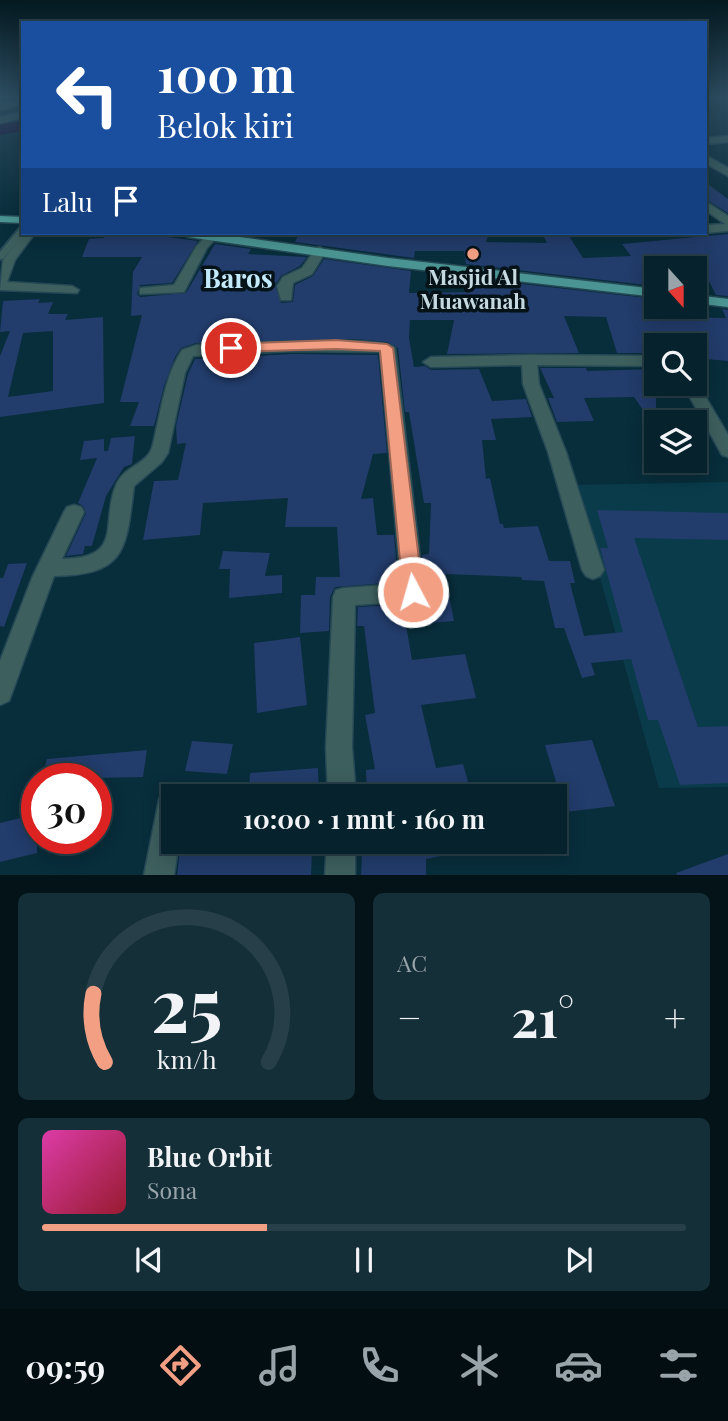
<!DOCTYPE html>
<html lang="id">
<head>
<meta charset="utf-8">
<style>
  :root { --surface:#06222c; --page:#142f38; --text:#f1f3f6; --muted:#98a4a9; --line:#273f48; --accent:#f39f84 }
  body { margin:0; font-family:"Playfair Display",serif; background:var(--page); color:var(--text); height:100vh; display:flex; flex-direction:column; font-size:26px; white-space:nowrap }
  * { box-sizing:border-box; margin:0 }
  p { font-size:23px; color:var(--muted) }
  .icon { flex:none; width:38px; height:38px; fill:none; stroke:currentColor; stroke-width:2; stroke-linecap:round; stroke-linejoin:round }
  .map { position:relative; height:875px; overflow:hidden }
  .panel { display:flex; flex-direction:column; gap:18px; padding:18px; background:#031318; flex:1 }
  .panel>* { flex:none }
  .hud { position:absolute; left:21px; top:21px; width:686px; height:214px; border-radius:0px; box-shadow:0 4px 18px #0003,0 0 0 2px var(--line); background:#1a4fa0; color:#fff; overflow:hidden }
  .needle { width:46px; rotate:159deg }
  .buttons { position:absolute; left:644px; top:256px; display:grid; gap:14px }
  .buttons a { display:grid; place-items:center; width:63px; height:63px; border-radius:0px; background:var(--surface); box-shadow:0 4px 18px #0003,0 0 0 2px var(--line); font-size:35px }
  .speed { position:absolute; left:21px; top:763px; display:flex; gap:14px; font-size:35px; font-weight:700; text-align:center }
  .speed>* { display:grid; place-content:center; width:91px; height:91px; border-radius:50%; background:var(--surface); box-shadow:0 4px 18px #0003,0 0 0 2px var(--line); line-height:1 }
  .speed .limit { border:10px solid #d22; background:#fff; color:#111 }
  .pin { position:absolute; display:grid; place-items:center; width:60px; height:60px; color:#fff; margin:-30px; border:4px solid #fff; border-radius:50%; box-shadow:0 2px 7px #0007 }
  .me { position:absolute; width:77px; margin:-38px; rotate:354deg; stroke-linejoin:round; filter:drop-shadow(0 0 5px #0008) }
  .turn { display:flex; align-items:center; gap:24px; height:147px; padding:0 21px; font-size:32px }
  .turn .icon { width:91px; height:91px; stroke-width:2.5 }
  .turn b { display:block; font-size:49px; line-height:60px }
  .then { display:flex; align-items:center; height:66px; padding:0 21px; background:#0003; gap:14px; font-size:26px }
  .big { font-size:52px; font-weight:700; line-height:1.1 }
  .panel .card { flex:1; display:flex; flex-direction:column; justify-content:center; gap:10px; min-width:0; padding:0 24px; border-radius:10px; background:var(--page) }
  .panel .dial { align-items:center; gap:0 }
  .dial svg { height:182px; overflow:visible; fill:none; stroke:var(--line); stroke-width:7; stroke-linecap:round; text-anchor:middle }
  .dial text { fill:var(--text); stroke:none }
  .song { display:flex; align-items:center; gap:21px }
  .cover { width:84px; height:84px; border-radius:10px; background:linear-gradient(135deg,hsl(320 70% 55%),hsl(350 70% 35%)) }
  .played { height:7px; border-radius:4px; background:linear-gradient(90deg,var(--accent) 35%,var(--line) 35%) }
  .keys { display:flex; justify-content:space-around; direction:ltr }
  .heat { display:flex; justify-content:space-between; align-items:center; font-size:38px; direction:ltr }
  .panel .tiles { flex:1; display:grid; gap:18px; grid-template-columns:1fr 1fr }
  .card:last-child { grid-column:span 2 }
  .trip { position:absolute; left:161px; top:784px; width:406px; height:70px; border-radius:0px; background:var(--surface); box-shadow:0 4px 18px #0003,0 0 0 2px var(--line); font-weight:700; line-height:70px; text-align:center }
  .tab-bar { display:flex; height:112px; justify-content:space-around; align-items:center; background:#020e12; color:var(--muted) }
  .tab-bar .icon { width:49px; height:49px }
  .tab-bar .on { color:var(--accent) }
  .tab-bar b { font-size:32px; color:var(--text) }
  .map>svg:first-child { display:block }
  .built { fill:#093b4a }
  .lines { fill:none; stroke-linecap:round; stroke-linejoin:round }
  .river { fill:#160332; fill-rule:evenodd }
  .building { fill:#223c6b; fill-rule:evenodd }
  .service-casing { stroke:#264956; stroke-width:4 }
  .minor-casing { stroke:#264956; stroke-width:3 }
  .primary-casing { stroke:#264956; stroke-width:3 }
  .service { fill:#3d5f5e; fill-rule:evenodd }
  .minor { fill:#3d5f5e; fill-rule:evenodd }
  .primary { fill:#4a9593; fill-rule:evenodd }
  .route { fill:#f39f84; stroke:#9e6756; stroke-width:2 }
  .poi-dot { fill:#f39f84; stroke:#051319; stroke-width:2.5 }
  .labels { text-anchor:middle; stroke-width:7; stroke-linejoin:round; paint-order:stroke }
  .far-poi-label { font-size:21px; font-weight:bold; fill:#c6d9e1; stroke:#051319 }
  .far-district-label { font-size:26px; font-weight:bold; fill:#c4ebfd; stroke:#051319 }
</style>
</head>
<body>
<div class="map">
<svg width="728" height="875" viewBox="0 0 728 875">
  <rect width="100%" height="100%" fill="#082d3b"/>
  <path class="built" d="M728,482V787L659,788L574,485Z"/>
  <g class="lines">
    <path class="river" d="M23,119V131L0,135V123Z"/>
  </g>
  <path class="building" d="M705,182L728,199V213L705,199Z
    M147,233L169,234L167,237L198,241L172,283L140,285L137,294L140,297L186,293L215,244L251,249L248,254L307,257L300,266L281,276L275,285L281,303L293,302L295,285L313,276L324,259L411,271L409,293L469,292L467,278L656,299V309H663L667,317L726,318L722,309L728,310V361L695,358V345H656V353H617L606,317L564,316L579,353L447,354L454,320H410L409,338L414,367L425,366L431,370L479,369L492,401L526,399L532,417L491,419L496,440H482L486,479L490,478L500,524H503L504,528L538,526L549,561H570L575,583H570L584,636L623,632L600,548H608L597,510L728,513V540L634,538L698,727L728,726V783L680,785L658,720H648L631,659L591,663L595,675L582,678L564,628H555L544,581L522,580L521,577L445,574L454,621L406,625L412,660L465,654L476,698L421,705L436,768L463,764L472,796H367L366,770L375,769L365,715L375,713L364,626H357L358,607L413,604L422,600L427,592L422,555L429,554L431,503H424L409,412H405L398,348L387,342L355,339L196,343L181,348L175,357L164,386L154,426H130L139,402H120L142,315L131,316L133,272L142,257H82L89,239L104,238L105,235Z
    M299,233H464L488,236L486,242L547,243L542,233H567L583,258L631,256L622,244L728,234V296L716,295L708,279H695V268H656V278L650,277L655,286L466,264L464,251H415L414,258L295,242Z
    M40,299L38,303L53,302L48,314H68L65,320L103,317L104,403L0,417V356L10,331L0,332L3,301ZM53,331V391L8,397L23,333Z
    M292,354L378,355L387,453L373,454L361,499L373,498L377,535H394L398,582L335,587L330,597L329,631L300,633L301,595H315L316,577H340L337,527H285L288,498L203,503L200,535L143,540L154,481L178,480L186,443L177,444L176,426L188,374L195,359Z
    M540,368H586L587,371L656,369V429L634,397L584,398L594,421L557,422L548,398H554Z
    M135,436L132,464L124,467L106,496L92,546H85L83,554L66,556L86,513L83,506L78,503L97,458L80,460L84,441L104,439V451H108L111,438Z
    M223,551L270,553L265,576L282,575V593L229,598L230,569H219Z
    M27,563L4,627L0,626V578H3L8,564Z
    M300,637L307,705L257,713L254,643Z
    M592,740L615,806L565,812L545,745Z
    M192,741L233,744L227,774L185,771Z
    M147,750L143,777L42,779L47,759Z
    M318,768L319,796H249L250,773Z
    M37,814V853L0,862V823Z
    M181,842H241L239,852H312L311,875H177Z
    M375,842H468L469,850L426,859V875H361L362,854L375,855Z
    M728,854V875H677L676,873Z"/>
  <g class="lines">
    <g class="service-casing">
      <path id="service" d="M20,228H23V233H24L3,259H0V252Z"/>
    </g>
    <g class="minor-casing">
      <path id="minor" d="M23,99V104L0,110V104Z
        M23,112V118L0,123V117Z
        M728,136V142L705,144V138Z
        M705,155L728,168V176L705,163Z
        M705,201L728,216V231L705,233V225L725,224L705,210Z
        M23,233H35L15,260L7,282L72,286L79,290L77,293L0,290L3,260Z
        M208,233L218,236L207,248L184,292L140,294V288L174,285L196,247Z
        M320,247L326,251L312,274L293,283L291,300H281L277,286L283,277L302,268L316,248Z
        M268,342C289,342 383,337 395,348L424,592L421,598L413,601L355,605L352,747L356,796H328L326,747L333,597L336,590L344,588L401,584L380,352L292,351L193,356L185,373L168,453L162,462L134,486C126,549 127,575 54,576L12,693L9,701L0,705V661L32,578L64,512L67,507L74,505L81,507L84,512L62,559C125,558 100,524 116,485C124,467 143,465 150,452C154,445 155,433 157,426C163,399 167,373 182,350L197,345Z
        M529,355L656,356V366L537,365L539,384L566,452L604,570L600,576L593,579L586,576L582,570L548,452L523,384L522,365L431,367L423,362L431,357Z
        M695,379L728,435V457L722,455L682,383H695Z
        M173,786L183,790L185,796H173V842H179L174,875H144L159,800L163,790Z
        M327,842H355V875H325Z"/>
    </g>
    <g class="primary-casing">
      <path id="primary" d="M0,216L23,217V223L0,222Z
        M182,233H211L388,258L656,289V297L388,266L188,237Z
        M695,295L728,299V307L695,303Z"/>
    </g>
    <use href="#service" class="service"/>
    <use href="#minor" class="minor"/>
    <use href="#primary" class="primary"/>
  </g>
  <linearGradient id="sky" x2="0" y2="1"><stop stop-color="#041920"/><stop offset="0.44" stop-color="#2c4c60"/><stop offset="1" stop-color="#2c4c60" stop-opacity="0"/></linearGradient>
  <rect width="728" height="220" fill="url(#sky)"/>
  <path class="route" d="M336,340L387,344L393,348L423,592L420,598L413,600L406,598L403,592L380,351L336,349L231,352L224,348L231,344Z"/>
  <circle class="poi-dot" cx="473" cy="254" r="7"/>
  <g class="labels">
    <g class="far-poi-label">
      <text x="473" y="285">Masjid Al<tspan x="473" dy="24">Muawanah</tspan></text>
    </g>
    <g class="far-district-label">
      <text x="238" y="288">Baros</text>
    </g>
  </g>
</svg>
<div class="buttons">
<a><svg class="needle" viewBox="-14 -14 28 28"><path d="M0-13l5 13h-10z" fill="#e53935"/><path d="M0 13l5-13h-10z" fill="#98a4a9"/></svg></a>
<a><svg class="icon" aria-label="search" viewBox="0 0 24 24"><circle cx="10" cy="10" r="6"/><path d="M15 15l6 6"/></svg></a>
<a><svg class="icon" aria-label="layers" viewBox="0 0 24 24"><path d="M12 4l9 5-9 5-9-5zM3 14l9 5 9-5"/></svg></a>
</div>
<div class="speed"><div class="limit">30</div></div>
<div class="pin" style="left:231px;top:348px;background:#d93025"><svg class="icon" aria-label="arrive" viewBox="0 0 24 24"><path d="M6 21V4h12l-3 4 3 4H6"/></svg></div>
<svg class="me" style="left:413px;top:592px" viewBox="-20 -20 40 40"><circle r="17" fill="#f39f84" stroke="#fff" stroke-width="3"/><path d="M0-11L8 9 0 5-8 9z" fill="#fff"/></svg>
<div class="trip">10:00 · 1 mnt · 160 m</div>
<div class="hud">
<div class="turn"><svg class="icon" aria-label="left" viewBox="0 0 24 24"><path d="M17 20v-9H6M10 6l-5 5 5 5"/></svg><div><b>100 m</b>Belok kiri</div></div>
<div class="then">Lalu<svg class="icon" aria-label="arrive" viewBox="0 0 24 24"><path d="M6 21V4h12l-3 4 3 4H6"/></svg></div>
</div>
</div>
<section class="panel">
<div class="tiles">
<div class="card dial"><svg viewBox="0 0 100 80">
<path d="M14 69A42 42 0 1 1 86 69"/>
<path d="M14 69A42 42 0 0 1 9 39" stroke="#f39f84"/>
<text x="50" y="56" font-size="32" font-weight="700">25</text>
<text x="50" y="72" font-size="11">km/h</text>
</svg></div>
<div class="card"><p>AC</p>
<div class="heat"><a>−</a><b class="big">21°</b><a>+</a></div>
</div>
<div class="card">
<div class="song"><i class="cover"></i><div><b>Blue Orbit</b><p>Sona</p></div></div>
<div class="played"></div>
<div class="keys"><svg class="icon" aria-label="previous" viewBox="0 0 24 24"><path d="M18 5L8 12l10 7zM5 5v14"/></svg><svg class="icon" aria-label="pause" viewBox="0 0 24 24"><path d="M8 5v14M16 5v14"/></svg><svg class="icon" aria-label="next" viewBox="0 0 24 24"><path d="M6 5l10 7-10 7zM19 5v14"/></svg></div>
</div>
</div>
</section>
<nav class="tab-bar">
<b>09:59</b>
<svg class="icon on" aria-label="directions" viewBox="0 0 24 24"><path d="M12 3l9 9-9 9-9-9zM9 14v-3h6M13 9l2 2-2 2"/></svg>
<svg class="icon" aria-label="music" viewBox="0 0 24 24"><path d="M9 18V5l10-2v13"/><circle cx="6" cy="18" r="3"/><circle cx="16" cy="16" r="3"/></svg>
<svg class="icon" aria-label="phone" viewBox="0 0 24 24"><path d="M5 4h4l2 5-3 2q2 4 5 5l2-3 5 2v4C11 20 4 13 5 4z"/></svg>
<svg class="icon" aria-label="climate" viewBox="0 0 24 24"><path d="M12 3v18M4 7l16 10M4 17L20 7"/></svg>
<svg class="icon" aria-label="car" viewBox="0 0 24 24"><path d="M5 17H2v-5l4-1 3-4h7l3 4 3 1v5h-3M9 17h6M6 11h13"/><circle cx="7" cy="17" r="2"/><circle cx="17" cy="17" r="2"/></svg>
<svg class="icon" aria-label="filters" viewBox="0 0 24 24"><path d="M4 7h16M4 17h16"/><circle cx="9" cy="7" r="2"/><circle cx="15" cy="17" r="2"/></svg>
</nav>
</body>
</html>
